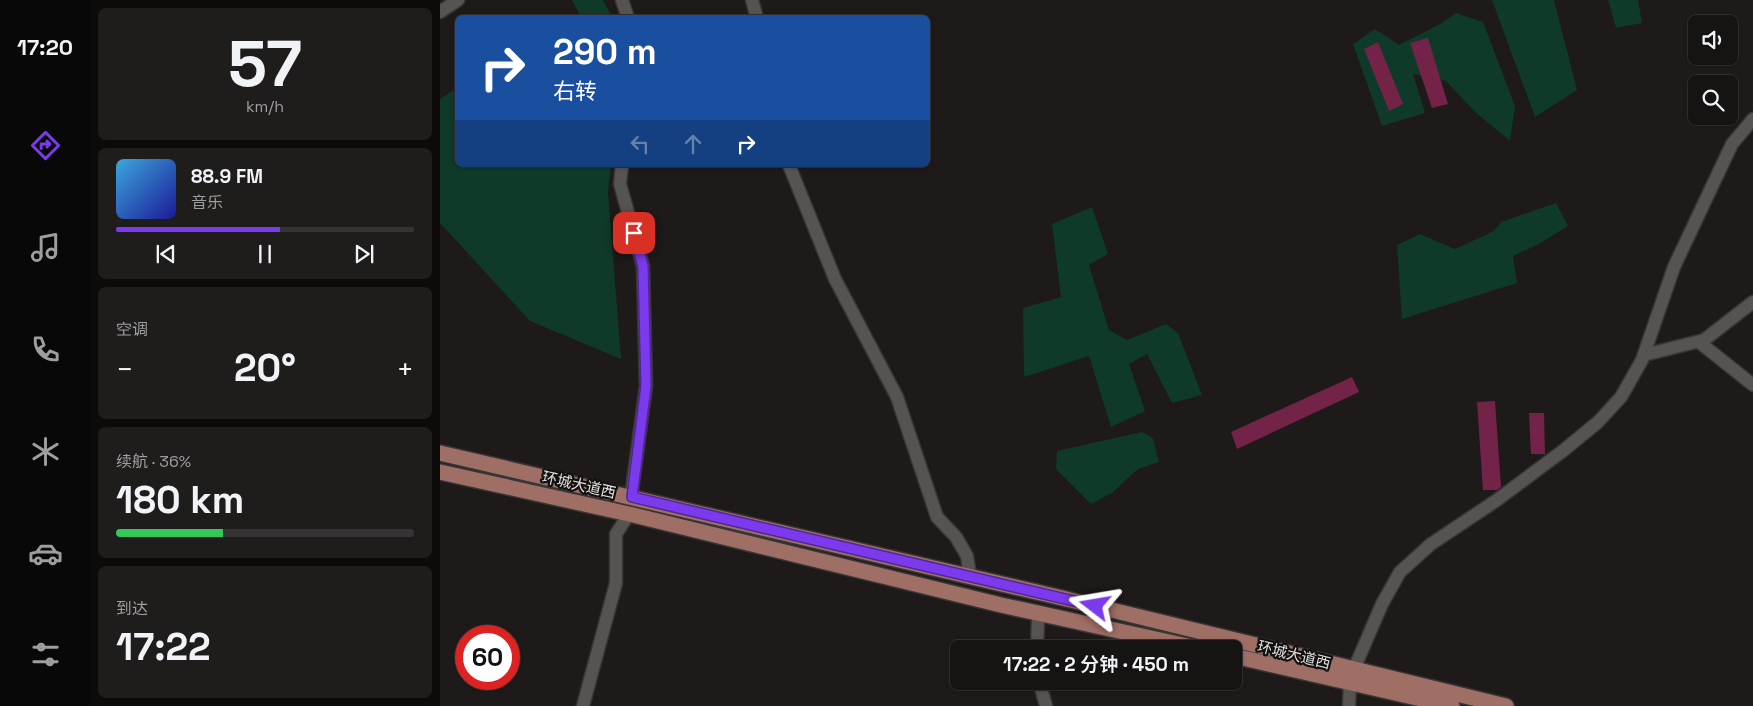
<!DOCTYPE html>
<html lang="zh">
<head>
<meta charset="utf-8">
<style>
  :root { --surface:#161413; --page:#1f1d1c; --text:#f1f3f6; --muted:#9e9ea0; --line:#353333; --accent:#7c3aed }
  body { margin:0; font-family:"Space Grotesk","Noto Sans SC",sans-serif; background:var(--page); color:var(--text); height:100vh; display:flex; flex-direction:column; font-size:19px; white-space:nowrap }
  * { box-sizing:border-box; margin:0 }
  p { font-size:16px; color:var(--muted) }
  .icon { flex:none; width:28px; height:28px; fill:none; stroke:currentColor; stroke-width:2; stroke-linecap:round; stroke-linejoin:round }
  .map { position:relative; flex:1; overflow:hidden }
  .side { display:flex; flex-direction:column; gap:8px; padding:8px; background:#0c0b0a; width:350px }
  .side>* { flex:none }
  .guide { position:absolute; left:15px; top:15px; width:475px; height:152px; border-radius:8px; box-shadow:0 1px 4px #0004,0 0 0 1px var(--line); background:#1a4fa0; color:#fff; overflow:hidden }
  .controls { position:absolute; left:1248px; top:15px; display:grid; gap:10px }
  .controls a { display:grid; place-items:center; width:50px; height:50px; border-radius:8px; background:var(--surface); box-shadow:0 1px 4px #0004,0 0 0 1px var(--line); font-size:25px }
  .speed { position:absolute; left:15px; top:625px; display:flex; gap:10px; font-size:25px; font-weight:700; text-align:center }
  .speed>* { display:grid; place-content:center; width:65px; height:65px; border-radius:50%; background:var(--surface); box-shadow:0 1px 4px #0004,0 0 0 1px var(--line); line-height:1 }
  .speed .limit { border:8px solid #d22; background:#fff; color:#111 }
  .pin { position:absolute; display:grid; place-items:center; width:42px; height:42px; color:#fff; margin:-21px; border-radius:10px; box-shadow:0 2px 8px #0006 }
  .me { position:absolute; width:55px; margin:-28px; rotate:284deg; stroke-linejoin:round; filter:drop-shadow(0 0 4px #0008) }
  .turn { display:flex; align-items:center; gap:18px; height:105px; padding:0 15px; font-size:22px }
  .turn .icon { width:65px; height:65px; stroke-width:2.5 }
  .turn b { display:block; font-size:35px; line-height:42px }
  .lanes { display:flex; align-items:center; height:48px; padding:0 15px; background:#0003; justify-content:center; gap:25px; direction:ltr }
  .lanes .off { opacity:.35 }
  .big { font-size:38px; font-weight:600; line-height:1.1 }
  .side .card { flex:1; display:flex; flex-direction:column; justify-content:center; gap:8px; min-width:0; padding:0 18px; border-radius:8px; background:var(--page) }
  .side .dial { align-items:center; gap:0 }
  .dial b { font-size:65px; line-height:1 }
  .song { display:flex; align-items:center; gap:15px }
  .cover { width:60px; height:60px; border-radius:8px; background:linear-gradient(135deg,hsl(200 70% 55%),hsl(240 70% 35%)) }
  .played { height:5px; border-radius:2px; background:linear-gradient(90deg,var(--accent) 55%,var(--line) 55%) }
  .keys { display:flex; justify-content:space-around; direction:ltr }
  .heat { display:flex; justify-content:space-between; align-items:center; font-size:28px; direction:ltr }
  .charge { height:8px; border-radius:4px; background:linear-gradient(90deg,#34c759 36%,var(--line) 0) }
  .trip { position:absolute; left:510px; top:640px; width:292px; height:50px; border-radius:8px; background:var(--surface); box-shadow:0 1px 4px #0004,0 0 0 1px var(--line); font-weight:600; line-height:50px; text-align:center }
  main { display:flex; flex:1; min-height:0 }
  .menu { display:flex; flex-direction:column; width:90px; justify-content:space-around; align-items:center; background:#090808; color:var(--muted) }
  .menu .icon { width:35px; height:35px }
  .menu .current { color:var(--accent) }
  .menu b { font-size:22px; color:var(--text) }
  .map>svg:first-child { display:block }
  .green { fill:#0f3929 }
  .building { fill:#742348 }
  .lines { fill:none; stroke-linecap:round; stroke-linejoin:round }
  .minor-casing { stroke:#373535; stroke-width:15 }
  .primary-casing { stroke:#373535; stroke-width:18 }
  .minor { stroke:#565352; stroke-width:12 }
  .primary { stroke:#9f6e64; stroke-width:15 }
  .route-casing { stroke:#51269a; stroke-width:12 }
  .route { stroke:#7c3aed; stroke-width:9 }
  .labels { text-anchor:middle; stroke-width:4.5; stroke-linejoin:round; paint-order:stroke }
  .street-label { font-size:15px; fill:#e2e0e0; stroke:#131110 }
</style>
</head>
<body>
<main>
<nav class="menu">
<b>17:20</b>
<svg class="icon current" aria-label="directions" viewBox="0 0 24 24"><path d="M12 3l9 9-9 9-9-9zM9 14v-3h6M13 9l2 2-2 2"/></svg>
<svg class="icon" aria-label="music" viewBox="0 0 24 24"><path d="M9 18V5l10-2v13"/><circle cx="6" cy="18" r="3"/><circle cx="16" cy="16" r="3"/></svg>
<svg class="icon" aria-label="phone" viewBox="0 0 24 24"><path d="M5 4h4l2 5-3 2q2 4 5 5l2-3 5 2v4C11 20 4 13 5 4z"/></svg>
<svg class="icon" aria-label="climate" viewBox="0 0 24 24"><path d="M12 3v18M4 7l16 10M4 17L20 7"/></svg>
<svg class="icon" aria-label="car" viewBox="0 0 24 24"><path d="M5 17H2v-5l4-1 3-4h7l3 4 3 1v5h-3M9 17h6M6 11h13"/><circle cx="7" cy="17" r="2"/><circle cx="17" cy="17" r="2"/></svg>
<svg class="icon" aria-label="filters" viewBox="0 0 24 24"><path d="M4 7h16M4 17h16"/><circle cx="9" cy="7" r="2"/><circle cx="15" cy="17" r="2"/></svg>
</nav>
<section class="side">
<div class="card dial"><b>57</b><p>km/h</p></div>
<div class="card">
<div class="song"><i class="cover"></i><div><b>88.9 FM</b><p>音乐</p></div></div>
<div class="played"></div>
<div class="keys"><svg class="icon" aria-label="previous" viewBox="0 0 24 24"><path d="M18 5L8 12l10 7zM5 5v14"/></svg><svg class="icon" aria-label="pause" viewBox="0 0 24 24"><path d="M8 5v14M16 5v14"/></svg><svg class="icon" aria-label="next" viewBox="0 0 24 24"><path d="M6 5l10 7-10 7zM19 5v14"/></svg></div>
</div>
<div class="card"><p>空调</p>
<div class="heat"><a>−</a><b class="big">20°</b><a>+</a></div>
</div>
<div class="card"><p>续航 · 36%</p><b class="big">180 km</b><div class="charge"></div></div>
<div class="card"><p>到达</p><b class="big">17:22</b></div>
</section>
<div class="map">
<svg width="1313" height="706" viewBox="0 0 1313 706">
  <rect width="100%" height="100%" fill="#1d1a19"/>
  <path class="green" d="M132,0H163L172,17H136L140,15Z
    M1052,0H1114L1137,90L1095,117Z
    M1168,0H1198L1202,23L1176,28Z
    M1016,13L1043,22L1075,106L1070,141L1035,112L1006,81L973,74L985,113L942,126L913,44L935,29L959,45L1000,24Z
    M17,88L18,165H171L168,192L181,359L90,321L0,223V99Z
    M1116,203L1128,226L1099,244L1073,256L1077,283L962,319L957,245L980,234L1015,249L1054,231L1061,222Z
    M652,207L668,254L649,265L669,330L687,340L726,324L738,333L762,395L732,403L707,354L689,364L705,411L671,427L649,356L584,377L583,308L621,297L612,224Z
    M702,432L713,438L719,462L698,469L672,493L651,504L616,469L617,451Z"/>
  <path class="building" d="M988,38L1008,104L992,108L970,43Z
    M938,42L963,104L949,111L924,49Z
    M912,377L919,392L797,449L791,432Z
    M1055,401L1061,487L1057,490H1043L1037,402Z
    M1089,413H1104L1105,454H1091Z"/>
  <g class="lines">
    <g class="minor-casing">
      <path id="minor" d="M182,0L188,18
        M312,0L317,18
        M0,12L18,0
        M182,165L180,184L203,266L206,386L191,497
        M349,165L395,279L457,397L497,517L516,537L527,556L530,576
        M1259,342L1313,385
        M1204,355L1264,340L1313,302
        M596,612L598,619L597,649
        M914,669L942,604L960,572L991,544L1057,500L1124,450L1158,422L1181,397L1202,360L1234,267L1258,216L1292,144L1313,119
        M599,681L606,706
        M143,706L176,583V534L189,514
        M909,706L910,681"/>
    </g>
    <g class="primary-casing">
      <path id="primary" d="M0,453L618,597L1066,706
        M0,472L189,514L561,605L761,649
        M794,656L1012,706"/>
    </g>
    <use href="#minor" class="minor"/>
    <use href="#primary" class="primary"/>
  </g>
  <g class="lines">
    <g class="route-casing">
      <path id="route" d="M194,233L203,266L206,386L192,497L655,606"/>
    </g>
    <use href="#route" class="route"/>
  </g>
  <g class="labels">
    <g class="street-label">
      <text transform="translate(139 485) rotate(13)" y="5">环城大道西</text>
      <text transform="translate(854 655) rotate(14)" y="5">环城大道西</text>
    </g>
  </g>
</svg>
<div class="controls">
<a><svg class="icon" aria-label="sound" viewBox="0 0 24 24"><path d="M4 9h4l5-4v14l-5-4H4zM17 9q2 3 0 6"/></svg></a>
<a><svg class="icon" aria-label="search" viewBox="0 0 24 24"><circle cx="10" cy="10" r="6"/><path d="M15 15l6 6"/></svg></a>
</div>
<div class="speed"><div class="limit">60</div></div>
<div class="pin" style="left:194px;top:233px;background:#d93025"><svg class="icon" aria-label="arrive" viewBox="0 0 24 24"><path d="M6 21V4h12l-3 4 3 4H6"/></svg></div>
<svg class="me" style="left:655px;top:606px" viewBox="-20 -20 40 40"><path d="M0-17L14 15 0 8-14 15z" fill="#7c3aed" stroke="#fff" stroke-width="4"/></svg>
<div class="trip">17:22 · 2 分钟 · 450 m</div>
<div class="guide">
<div class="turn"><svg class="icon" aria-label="right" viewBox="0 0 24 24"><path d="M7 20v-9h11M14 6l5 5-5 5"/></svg><div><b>290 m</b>右转</div></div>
<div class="lanes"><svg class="icon off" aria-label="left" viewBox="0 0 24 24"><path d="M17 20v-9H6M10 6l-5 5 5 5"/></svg><svg class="icon off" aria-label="ahead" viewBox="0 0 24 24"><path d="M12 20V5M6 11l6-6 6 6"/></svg><svg class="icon" aria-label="right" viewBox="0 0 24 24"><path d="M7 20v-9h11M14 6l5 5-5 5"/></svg></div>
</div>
</div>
</main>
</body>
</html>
